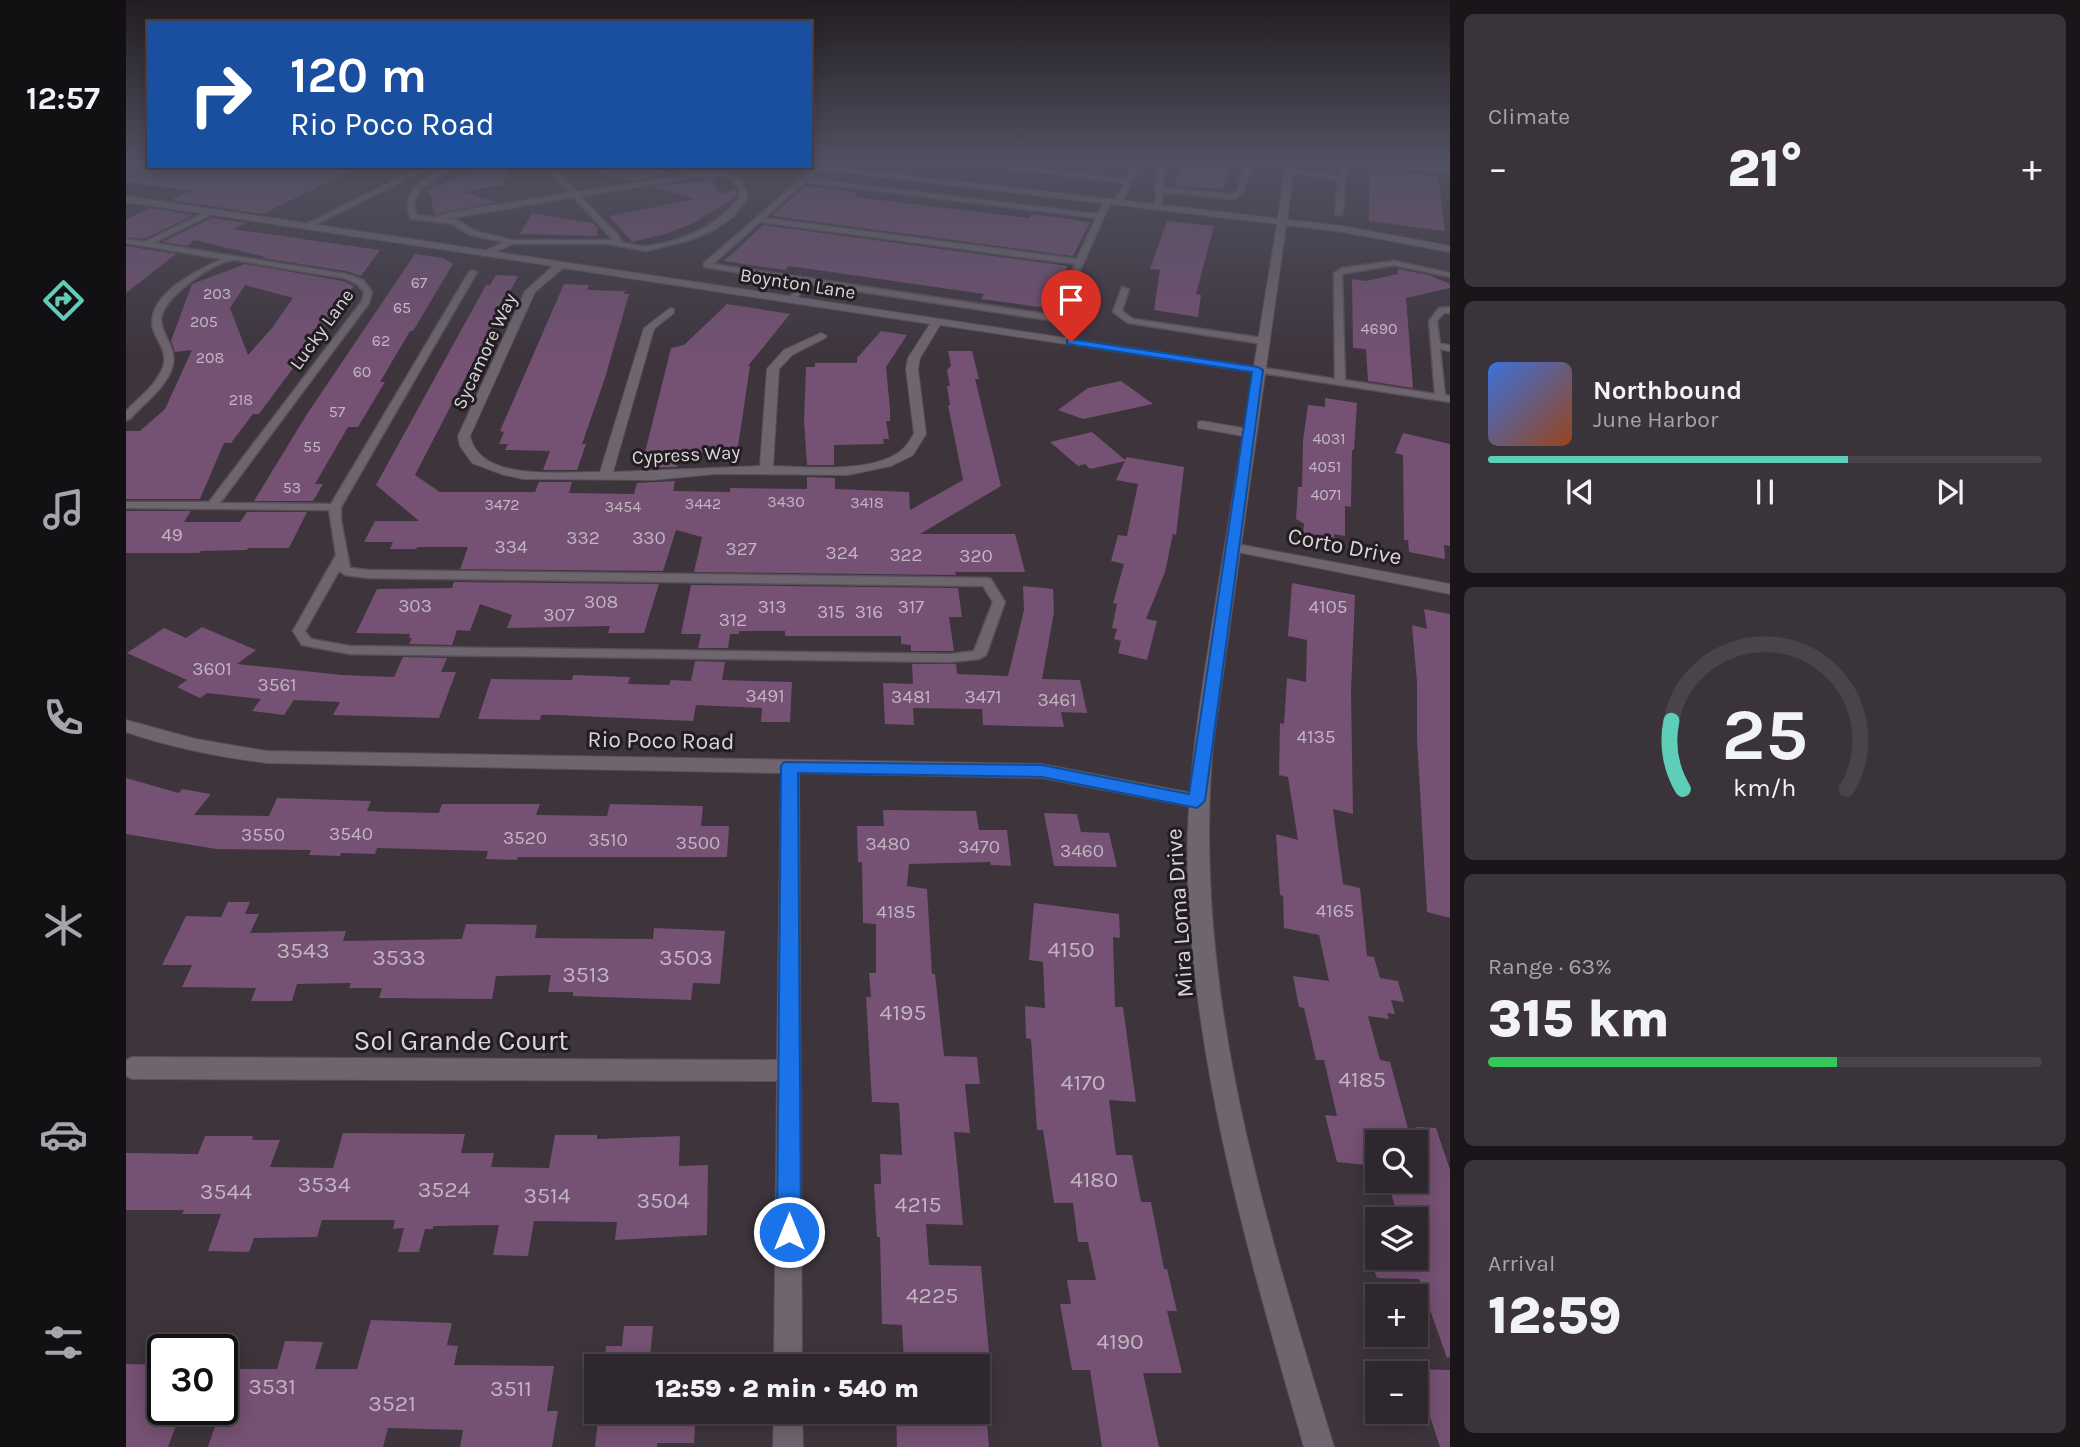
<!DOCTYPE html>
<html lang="en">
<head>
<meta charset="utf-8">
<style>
  :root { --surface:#2e272d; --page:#3a3339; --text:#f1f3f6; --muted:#a7a5aa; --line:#494449; --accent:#5eceb8 }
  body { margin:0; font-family:Karla,sans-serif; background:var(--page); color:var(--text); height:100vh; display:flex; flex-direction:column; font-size:26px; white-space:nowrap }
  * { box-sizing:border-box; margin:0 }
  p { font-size:23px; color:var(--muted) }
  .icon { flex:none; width:38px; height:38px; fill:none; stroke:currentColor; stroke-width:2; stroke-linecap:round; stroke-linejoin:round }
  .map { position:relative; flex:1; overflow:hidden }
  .details { display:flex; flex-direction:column; gap:14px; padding:14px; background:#191519; width:630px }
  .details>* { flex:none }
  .hud { position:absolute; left:21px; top:21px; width:665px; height:147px; border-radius:0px; box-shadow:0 4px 18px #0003,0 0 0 2px var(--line); background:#1a4fa0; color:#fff; overflow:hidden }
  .fabs { position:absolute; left:1239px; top:1130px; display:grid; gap:14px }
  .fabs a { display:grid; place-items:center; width:63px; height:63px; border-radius:0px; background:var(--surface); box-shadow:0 4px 18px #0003,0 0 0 2px var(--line); font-size:35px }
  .speed { position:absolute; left:21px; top:1334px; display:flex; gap:14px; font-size:35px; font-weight:700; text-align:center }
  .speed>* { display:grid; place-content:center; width:91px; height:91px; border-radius:50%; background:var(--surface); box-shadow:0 4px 18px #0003,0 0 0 2px var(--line); line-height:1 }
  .speed .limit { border:4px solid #111; border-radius:10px; background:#fff; color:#111 }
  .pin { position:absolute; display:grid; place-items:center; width:60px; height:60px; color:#fff; margin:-72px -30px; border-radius:50% 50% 50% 0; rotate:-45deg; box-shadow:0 0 7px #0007 }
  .pin .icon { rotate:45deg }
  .me { position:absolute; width:77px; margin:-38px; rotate:0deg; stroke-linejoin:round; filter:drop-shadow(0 0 5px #0008) }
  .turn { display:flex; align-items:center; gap:24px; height:147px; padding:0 28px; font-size:32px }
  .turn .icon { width:91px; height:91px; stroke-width:2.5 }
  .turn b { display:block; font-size:49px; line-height:60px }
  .big { font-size:52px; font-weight:800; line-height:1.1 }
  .details .widget { flex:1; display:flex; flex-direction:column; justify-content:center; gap:10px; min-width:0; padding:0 24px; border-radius:10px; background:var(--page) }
  .details .dial { align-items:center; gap:0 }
  .dial svg { height:182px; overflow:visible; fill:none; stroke:var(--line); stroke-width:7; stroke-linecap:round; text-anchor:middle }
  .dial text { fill:var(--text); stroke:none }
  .song { display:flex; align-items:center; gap:21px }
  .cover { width:84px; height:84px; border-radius:10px; background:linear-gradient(135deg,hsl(220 70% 55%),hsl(20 70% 35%)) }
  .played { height:7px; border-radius:4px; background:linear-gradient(90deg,var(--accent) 65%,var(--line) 65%) }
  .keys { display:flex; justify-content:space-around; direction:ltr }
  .heat { display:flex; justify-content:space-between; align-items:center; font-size:38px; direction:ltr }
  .charge { height:10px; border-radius:5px; background:linear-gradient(90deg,#34c759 63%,var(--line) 0) }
  .trip { position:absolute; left:458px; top:1354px; width:406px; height:70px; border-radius:0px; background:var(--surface); box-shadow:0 4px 18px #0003,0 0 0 2px var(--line); font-weight:800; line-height:70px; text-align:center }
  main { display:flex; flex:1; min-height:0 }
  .menu { display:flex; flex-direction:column; width:126px; justify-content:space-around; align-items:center; background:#121012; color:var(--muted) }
  .menu .icon { width:49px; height:49px }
  .menu .active { color:var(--accent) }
  .menu b { font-size:32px; color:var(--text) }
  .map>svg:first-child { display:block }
  .building { fill:#755173; fill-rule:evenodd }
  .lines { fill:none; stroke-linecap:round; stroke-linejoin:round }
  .lane-casing { stroke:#575057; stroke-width:3 }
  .street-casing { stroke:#575057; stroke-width:2 }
  .secondary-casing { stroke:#575057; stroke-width:2 }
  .lane { fill:#6f656e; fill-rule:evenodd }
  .street { fill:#6f656e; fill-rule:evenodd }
  .secondary { fill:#6f656e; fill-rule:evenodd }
  .route { fill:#1a73e8; stroke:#114b97; stroke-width:2 }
  .labels { text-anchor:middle; stroke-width:6; stroke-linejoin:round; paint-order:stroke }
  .far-number-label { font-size:16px; fill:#c2b4c1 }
  .far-street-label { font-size:19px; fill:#dbd5db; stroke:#211d21 }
  .number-label { font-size:19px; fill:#c2b4c1 }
  .street-label { font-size:23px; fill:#dbd5db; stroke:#211d21 }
  .near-number-label { font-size:23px; fill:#c2b4c1 }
  .near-street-label { font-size:28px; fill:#dbd5db; stroke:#211d21 }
</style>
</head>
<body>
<main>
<nav class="menu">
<b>12:57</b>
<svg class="icon active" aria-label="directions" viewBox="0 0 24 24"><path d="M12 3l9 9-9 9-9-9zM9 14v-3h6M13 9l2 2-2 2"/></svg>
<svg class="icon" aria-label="music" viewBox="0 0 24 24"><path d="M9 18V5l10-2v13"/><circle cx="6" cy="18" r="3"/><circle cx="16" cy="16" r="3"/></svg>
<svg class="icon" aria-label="phone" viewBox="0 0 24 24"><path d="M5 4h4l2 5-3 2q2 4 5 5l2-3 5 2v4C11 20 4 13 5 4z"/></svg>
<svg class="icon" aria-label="climate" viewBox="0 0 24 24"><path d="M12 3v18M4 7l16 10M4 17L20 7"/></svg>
<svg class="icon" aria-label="car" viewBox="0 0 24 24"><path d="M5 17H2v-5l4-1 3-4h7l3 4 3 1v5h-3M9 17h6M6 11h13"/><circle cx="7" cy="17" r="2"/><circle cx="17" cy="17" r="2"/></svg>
<svg class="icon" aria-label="filters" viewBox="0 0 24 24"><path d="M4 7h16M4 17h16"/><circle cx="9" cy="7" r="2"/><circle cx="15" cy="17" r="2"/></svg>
</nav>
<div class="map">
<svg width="1324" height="1447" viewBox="0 0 1324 1447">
  <rect width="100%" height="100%" fill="#3d343c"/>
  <path class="building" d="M0,159H23V166H234L137,214L45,200L65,191L0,182Z
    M1059,159L1106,165L1098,189L1048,186Z
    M360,166H387L376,185L337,192L370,202L309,214L305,202L308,197L305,198L302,190L309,187L306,184L314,185Z
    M474,166H525L546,174L503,181L473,173Z
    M1243,170L1312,176L1319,231L1243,221Z
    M586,179L594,194L610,190V197L566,224L539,234L506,242L483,216L569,199L526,187Z
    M679,186L732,193L729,197L877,215L903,218L906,214L964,222L947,256L646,216Z
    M25,208L68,215L18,239L0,237V219Z
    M406,213L467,223L472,228L471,236L394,234Z
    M86,218L120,223L108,229L254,250L235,276L220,271L136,258L139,257L68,240L61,246L36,242Z
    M1041,221L1088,226L1070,294L1075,295L1072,317L1028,310L1034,270L1024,269Z
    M637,225L942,266L921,308L855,299L858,294L663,266L659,270L598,261Z
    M0,246L50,254L0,293Z
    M289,254L317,258L327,264L287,331H284L254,382H259L232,427H222L189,484H197L187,501H128L181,414Z
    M119,264L217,281L228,286L133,414H127L105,443H98L74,499H0V431H14L39,409L66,350L49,352L45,341L66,284ZM119,285L167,298L146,328L122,355L104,308Z
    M1272,269L1303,275L1324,284V288L1280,298L1287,388L1242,381L1240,349L1227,348L1226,279L1240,281L1272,274Z
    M370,275L392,276L289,475L314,492H409L413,482H446L443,493L508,494L511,483L549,481L547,491L604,492V488L681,489V477L709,478V489L783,492L784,510L837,480L822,405H824L821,386H824L821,370L825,366L822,351H846L853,379H849L875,486L794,534H889L899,572H829L830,575L568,572L576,537L550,530L537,571L334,569L342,547H291L290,549H264L267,542H238L249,521H293L250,485L360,285H364Z
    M438,284L463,285L461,290L499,291L498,294H503L479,378L456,444H460L451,470H417L424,451L379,450L382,444H373L378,432L374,431Z
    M601,304L664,314L622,366H624L611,453L554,452L551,467L515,468L545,348L558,345Z
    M755,331L781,335L760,367L764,409V421H760L763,439H757L758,444L708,445V465H681L678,420L680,367H689V363H731V358Z
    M995,381L1027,404L957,419L932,410L962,388Z
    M1199,398L1231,403L1228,450H1226L1225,507L1219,506V536L1208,534V539L1177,533L1178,524L1170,519L1172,487H1176L1177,441L1182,405L1199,407Z
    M966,432L999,460L1001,457L1058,467L1050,535L1047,534L1039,572L1020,619L1031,621L1021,660L992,653L995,641L988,639L991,629L986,628L991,604L987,603L998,564L985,561L992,535L1001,536L1012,484L990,480L999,461L964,469L959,464L952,466L924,442Z
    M1277,433L1324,444V546L1318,545L1319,559L1283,552L1282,540H1278L1277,455L1269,453Z
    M0,511H65L58,522H114L121,512H181L163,548H122L121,550L75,551L73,553H0Z
    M328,582L533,584L518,633H482L484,626L381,628L386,615L354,604L344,631L331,630L326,645L283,644L286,638H283L284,634L230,633L251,589L326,588Z
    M1166,583L1229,595L1225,691L1227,814L1207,809L1217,884L1234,888L1241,956L1248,957L1254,978L1272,981L1278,1002L1265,1000L1269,1014L1261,1013L1263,1019L1242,1016L1254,1060L1264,1062L1286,1143H1251V1166L1211,1162L1199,1115L1211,1116L1198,1060H1190L1178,1008L1173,1007L1167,976L1203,981L1193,935L1158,928L1157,896L1154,895L1150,834L1172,840L1162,777L1153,775L1154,723L1158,724L1161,678L1180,682L1181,640L1162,636Z
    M565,585L832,588L836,617H823L828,651H785V645L775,644V636H659V631H613V634H604L602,648H572L575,634H555Z
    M897,586L927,589L928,612L916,679L954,680L961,713L935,712L938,727L889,726L857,725L856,709L787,708L788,725L759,724L757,683L787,684L786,664H830L831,674L882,676L898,610Z
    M1298,609L1324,614V918L1301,912L1291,739V682L1286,625L1301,629Z
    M76,627L130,650L111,664L216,675L268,677L277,657L321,658L315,672H330L313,718L207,715L214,702L168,700L158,715L126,711L135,699L81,693L74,698L51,687L61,680L1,653L38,628L60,638Z
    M569,661L599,662L596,680L666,682L664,722H635L636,708L570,705L567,721L430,715H415L414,720L352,719L365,679L446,680L447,675L504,677L502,684L543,685L545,680L565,681Z
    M0,778L53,793L56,789L85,794L68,815L143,816L151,798L245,801L241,811L265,812L313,813L316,804H414L410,815L481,816L484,804L577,806L575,826H603L601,857H392L391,860L360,859L362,851L251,848L249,854L215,853L214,856L183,855L185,850L90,849L0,834Z
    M757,810L850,811L853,830H881L885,866L865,865L864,862L783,864L781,886L801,889L806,974H809L818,1056L851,1057L854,1084H839L844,1133L828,1132L837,1225L800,1224L803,1265L855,1266L864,1364L778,1361L776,1325L756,1324L754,1237H751L748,1184H755L754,1154L776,1155L773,1103L746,1102L740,997H745L743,973H750V924L737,923L736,862H732L731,826H758Z
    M918,813L951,814L955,832L983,833L991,867L928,866Z
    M102,902H124L119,914H133L124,933L220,931L217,941L336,939L340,924L411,925L409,938L527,939L528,928L599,931L594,984L567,983L565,1000L447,996V992H422L425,975L370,976L366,999L253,998L256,988H223L225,983L171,984L166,1001H125L130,988L56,987L66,965H36L60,916L95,917Z
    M908,903L993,914L994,938L987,937L989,1007H997L1010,1102L983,1100L990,1155H1006L1015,1202H1025L1038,1269H1041L1051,1311H1041L1056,1373H1017L1033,1447H976L964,1370H946L934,1304H945L941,1280H970L962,1242H952L947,1203H928L917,1130H911L905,1039L900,1038L899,1006L919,1008L917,962L903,960Z
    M1290,1127L1310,1128L1324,1170V1357L1321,1358L1293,1279L1251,1278L1244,1258H1290V1208L1269,1206L1261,1181H1290Z
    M217,1133L339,1134L335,1153H368L365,1167L423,1168L429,1135H471V1139L554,1136L553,1166L582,1165L581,1235L489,1240L491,1222L408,1221L402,1256L367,1255L373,1225L307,1226V1229H299L293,1252H272L278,1228L267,1229L269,1220H196L191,1237L128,1238L123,1252L82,1251L95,1214H56L58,1210H0V1153L72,1154L79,1136H127L126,1140H154L144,1167L207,1168Z
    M245,1320L326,1323L321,1345L332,1346L328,1365L428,1366L421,1411H432L426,1447H334L337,1430L262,1428L257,1447H82L108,1369H151L159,1341L197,1342L189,1369H231Z
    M498,1326H527L523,1367H478L480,1346H496Z
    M0,1364L37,1365V1409H56L42,1447H0Z
    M1286,1369L1324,1370V1447H1314L1290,1374Z
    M473,1412H570L568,1443H531V1447H469Z
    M770,1412H860L863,1447H771Z"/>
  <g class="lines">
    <g class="lane-casing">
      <path id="lane" d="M808,159H829L1000,179L1010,159H1016L996,202L992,204L988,202L998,183Z
        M1037,159H1043L1035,187L1106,195L1111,191L1119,164L1088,159H1108L1167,168L1164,170L1126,165L1117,192L1108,199L1037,192L1035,207L1031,209L1027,207L1031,194L1028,185Z
        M1182,159L1324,166V170L1270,169Z
        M297,166H306L183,228L176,226Z
        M324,166H334C316,177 279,187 291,215L309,217L326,212L444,193L419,166H426L451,192L565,174L549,166C559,166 566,172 575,173C598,175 617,166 621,198L608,216L588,230L564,240L520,251L483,244H386L360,256H357V252L378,242L344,235L326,224L285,219C271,190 302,176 324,166ZM601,176L613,187V198C592,226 557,241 522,246C514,247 503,244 495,242L492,235L454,196L574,177ZM447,197L487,240H386L349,231L331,220L320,219Z
        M690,166L695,167L683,179L972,214L979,200L985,201L933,318L929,321L684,284L665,303L661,300L676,283L578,267V263ZM679,182L970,218L951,259L638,218ZM634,222L949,264L926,315L587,264Z
        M1214,168L1219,169L1217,214L1213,216L1209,214L1212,180L1160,172L1163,170L1213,176Z
        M84,210L87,214L27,243L220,274L237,280L246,292L243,303L94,503L205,504L343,272L347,270L351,272L215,507V520L224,568L242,570L861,578L865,579L879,602L860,655L853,659L825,662L224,654L176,645L167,631L210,555L203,510L0,508V502H83L236,301L238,292L231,284L218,278C192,274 165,270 139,265C129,264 116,260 107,260C87,262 36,298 35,319C35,332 45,342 47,354C52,379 18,403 4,419L0,420V411C13,398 33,383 38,364C41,350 30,340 27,328C20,294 72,270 96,259L0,243V239L18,242ZM213,571L219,575L242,578L857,586L867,602L848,651L825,654L224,646L185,639L179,631Z
        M1268,261L1324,273V277L1268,265L1216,274L1219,380L1309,394L1303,321L1313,308L1324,307V313H1318L1311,321L1314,344L1324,345V351L1314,349L1319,395L1324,396V402L1129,372L1127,370L1132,367L1209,379L1208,273L1216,268Z
        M996,287L1003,289L996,311L1007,319L1137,338L1141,341L1137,344L1002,323L987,312Z"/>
    </g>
    <g class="street-casing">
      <path id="street" d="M1161,159H1169L1161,222L1156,225L1151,222Z
        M0,196L1132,367L1138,370L1132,373L814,325L794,358L792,369L800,434L787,455L765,466L722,475L589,474L527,480L397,479L378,475L346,463L334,446L332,436L399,291L427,266L0,202ZM437,268L804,324L782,358L780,369L788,434C785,438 782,444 778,448C752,474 681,467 647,466L653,369L666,355L699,338L701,336L695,333L658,350L641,369L634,466L487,472L528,329L548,313V309L544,308L518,328L474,472C437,471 354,483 344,436L409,292Z
        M1076,421L1123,429L1129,433L1123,437L1072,428V422Z
        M1106,543L1324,584V594L1101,550L1099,547Z
        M0,720L70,739L141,751L916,764L1071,794L1078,796L1080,801L1078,806L1071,808L916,778L673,773L676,1367H648L651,1081L6,1079L0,1076V1060L6,1057L651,1060L655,773L141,763C93,757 46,748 0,732Z
        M648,1412H676L677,1447H647Z"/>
    </g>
    <g class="secondary-casing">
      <path id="secondary" d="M684,164L1216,226L1324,246V252L1216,232L1160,225L1087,745C1065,987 1138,1218 1208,1447H1178C1125,1263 1070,1078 1062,886C1058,788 1076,690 1091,594C1111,471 1131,347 1151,224L681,168Z"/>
    </g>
    <use href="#lane" class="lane"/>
    <use href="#street" class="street"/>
    <use href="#secondary" class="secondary"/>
  </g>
  <linearGradient id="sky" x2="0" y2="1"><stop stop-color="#221d21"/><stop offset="0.44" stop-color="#515061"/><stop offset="1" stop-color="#515061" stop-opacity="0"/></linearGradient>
  <rect width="1324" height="362" fill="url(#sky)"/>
  <path class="route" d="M945,339L1132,367L1137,370L1079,801L1071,808L916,777L672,773L675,1232L671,1241L663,1244L654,1241L651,1232L655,766L658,762L916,765L1063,794L1126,372L941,344V340Z"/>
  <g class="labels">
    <g class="far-number-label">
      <text x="293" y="288">67</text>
      <text x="91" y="299">203</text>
      <text x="276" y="313">65</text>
      <text x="78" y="327">205</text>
      <text x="1253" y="334">4690</text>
      <text x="255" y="346">62</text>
      <text x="84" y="363">208</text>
      <text x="236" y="377">60</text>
      <text x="115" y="405">218</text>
      <text x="211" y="417">57</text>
      <text x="1203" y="444">4031</text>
      <text x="186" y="452">55</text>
      <text x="1199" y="472">4051</text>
      <text x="166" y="493">53</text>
      <text x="1200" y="500">4071</text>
      <text x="660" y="507">3430</text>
      <text x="741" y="508">3418</text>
      <text x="577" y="509">3442</text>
      <text x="376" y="510">3472</text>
      <text x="497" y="512">3454</text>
    </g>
    <g class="far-street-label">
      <text transform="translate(672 283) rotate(9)" y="7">Boynton Lane</text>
      <text transform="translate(195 329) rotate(-54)" y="7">Lucky Lane</text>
      <text transform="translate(358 351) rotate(-65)" y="7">Sycamore Way</text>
      <text transform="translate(560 454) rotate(-3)" y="7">Cypress Way</text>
    </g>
    <g class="number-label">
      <text x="46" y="541">49</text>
      <text x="457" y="544">332</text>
      <text x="523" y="544">330</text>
      <text x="385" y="553">334</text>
      <text x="615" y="555">327</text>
      <text x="716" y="559">324</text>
      <text x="780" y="561">322</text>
      <text x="850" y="562">320</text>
      <text x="475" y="608">308</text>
      <text x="289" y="612">303</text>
      <text x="646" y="613">313</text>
      <text x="785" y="613">317</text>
      <text x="1202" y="613">4105</text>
      <text x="705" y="618">315</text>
      <text x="743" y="618">316</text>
      <text x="433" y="621">307</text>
      <text x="607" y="626">312</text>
      <text x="86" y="675">3601</text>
      <text x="151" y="691">3561</text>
      <text x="639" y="702">3491</text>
      <text x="785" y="703">3481</text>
      <text x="857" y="703">3471</text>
      <text x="931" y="706">3461</text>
      <text x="1190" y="743">4135</text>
      <text x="225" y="840">3540</text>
      <text x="137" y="841">3550</text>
      <text x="399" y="844">3520</text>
      <text x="482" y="846">3510</text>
      <text x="572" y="849">3500</text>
      <text x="762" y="850">3480</text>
      <text x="853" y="853">3470</text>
      <text x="956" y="857">3460</text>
      <text x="1209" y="917">4165</text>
      <text x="770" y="918">4185</text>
    </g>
    <g class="street-label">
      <text transform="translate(1219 546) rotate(11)" y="8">Corto Drive</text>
      <text transform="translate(535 740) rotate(1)" y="8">Rio Poco Road</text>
      <text transform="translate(1053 913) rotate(-94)" y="8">Mira Loma Drive</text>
    </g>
    <g class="near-number-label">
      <text x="945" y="957">4150</text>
      <text x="177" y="958">3543</text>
      <text x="273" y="965">3533</text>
      <text x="560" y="965">3503</text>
      <text x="460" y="982">3513</text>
      <text x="777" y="1020">4195</text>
      <text x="1236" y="1087">4185</text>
      <text x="957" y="1090">4170</text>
      <text x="968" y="1187">4180</text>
      <text x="198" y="1192">3534</text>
      <text x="318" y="1197">3524</text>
      <text x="100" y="1199">3544</text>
      <text x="421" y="1203">3514</text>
      <text x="537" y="1208">3504</text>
      <text x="792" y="1212">4215</text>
      <text x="806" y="1303">4225</text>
      <text x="994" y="1349">4190</text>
      <text x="146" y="1394">3531</text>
      <text x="385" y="1396">3511</text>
      <text x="266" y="1411">3521</text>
    </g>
    <g class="near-street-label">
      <text x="335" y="1050">Sol Grande Court</text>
    </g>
  </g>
</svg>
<div class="fabs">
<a><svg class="icon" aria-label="search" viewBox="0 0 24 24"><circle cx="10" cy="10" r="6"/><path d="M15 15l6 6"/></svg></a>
<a><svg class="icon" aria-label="layers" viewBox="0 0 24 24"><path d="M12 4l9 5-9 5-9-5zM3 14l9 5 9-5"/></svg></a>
<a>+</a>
<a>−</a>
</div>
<div class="speed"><div class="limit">30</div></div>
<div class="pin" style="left:945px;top:342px;background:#d93025"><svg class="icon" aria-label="arrive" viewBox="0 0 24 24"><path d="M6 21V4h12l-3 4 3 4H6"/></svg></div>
<svg class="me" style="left:663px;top:1232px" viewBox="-20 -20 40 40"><circle r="17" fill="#1a73e8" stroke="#fff" stroke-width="3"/><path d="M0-11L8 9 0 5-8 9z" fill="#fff"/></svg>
<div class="trip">12:59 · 2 min · 540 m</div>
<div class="hud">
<div class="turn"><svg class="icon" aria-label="right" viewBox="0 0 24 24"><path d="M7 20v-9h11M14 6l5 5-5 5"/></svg><div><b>120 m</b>Rio Poco Road</div></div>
</div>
</div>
<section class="details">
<div class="widget"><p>Climate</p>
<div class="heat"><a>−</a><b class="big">21°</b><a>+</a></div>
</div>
<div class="widget">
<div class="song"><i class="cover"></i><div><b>Northbound</b><p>June Harbor</p></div></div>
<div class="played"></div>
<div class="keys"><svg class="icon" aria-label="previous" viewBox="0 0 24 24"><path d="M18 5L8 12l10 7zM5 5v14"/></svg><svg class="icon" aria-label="pause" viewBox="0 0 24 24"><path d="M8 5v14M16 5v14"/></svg><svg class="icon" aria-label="next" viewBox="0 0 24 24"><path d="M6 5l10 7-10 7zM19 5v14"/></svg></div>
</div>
<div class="widget dial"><svg viewBox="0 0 100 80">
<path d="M14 69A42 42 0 1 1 86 69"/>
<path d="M14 69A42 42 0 0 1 9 39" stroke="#5eceb8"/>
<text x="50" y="56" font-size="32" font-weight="700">25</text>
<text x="50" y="72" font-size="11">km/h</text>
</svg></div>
<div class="widget"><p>Range · 63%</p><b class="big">315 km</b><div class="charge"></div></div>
<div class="widget"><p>Arrival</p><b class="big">12:59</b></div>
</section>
</main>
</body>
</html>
